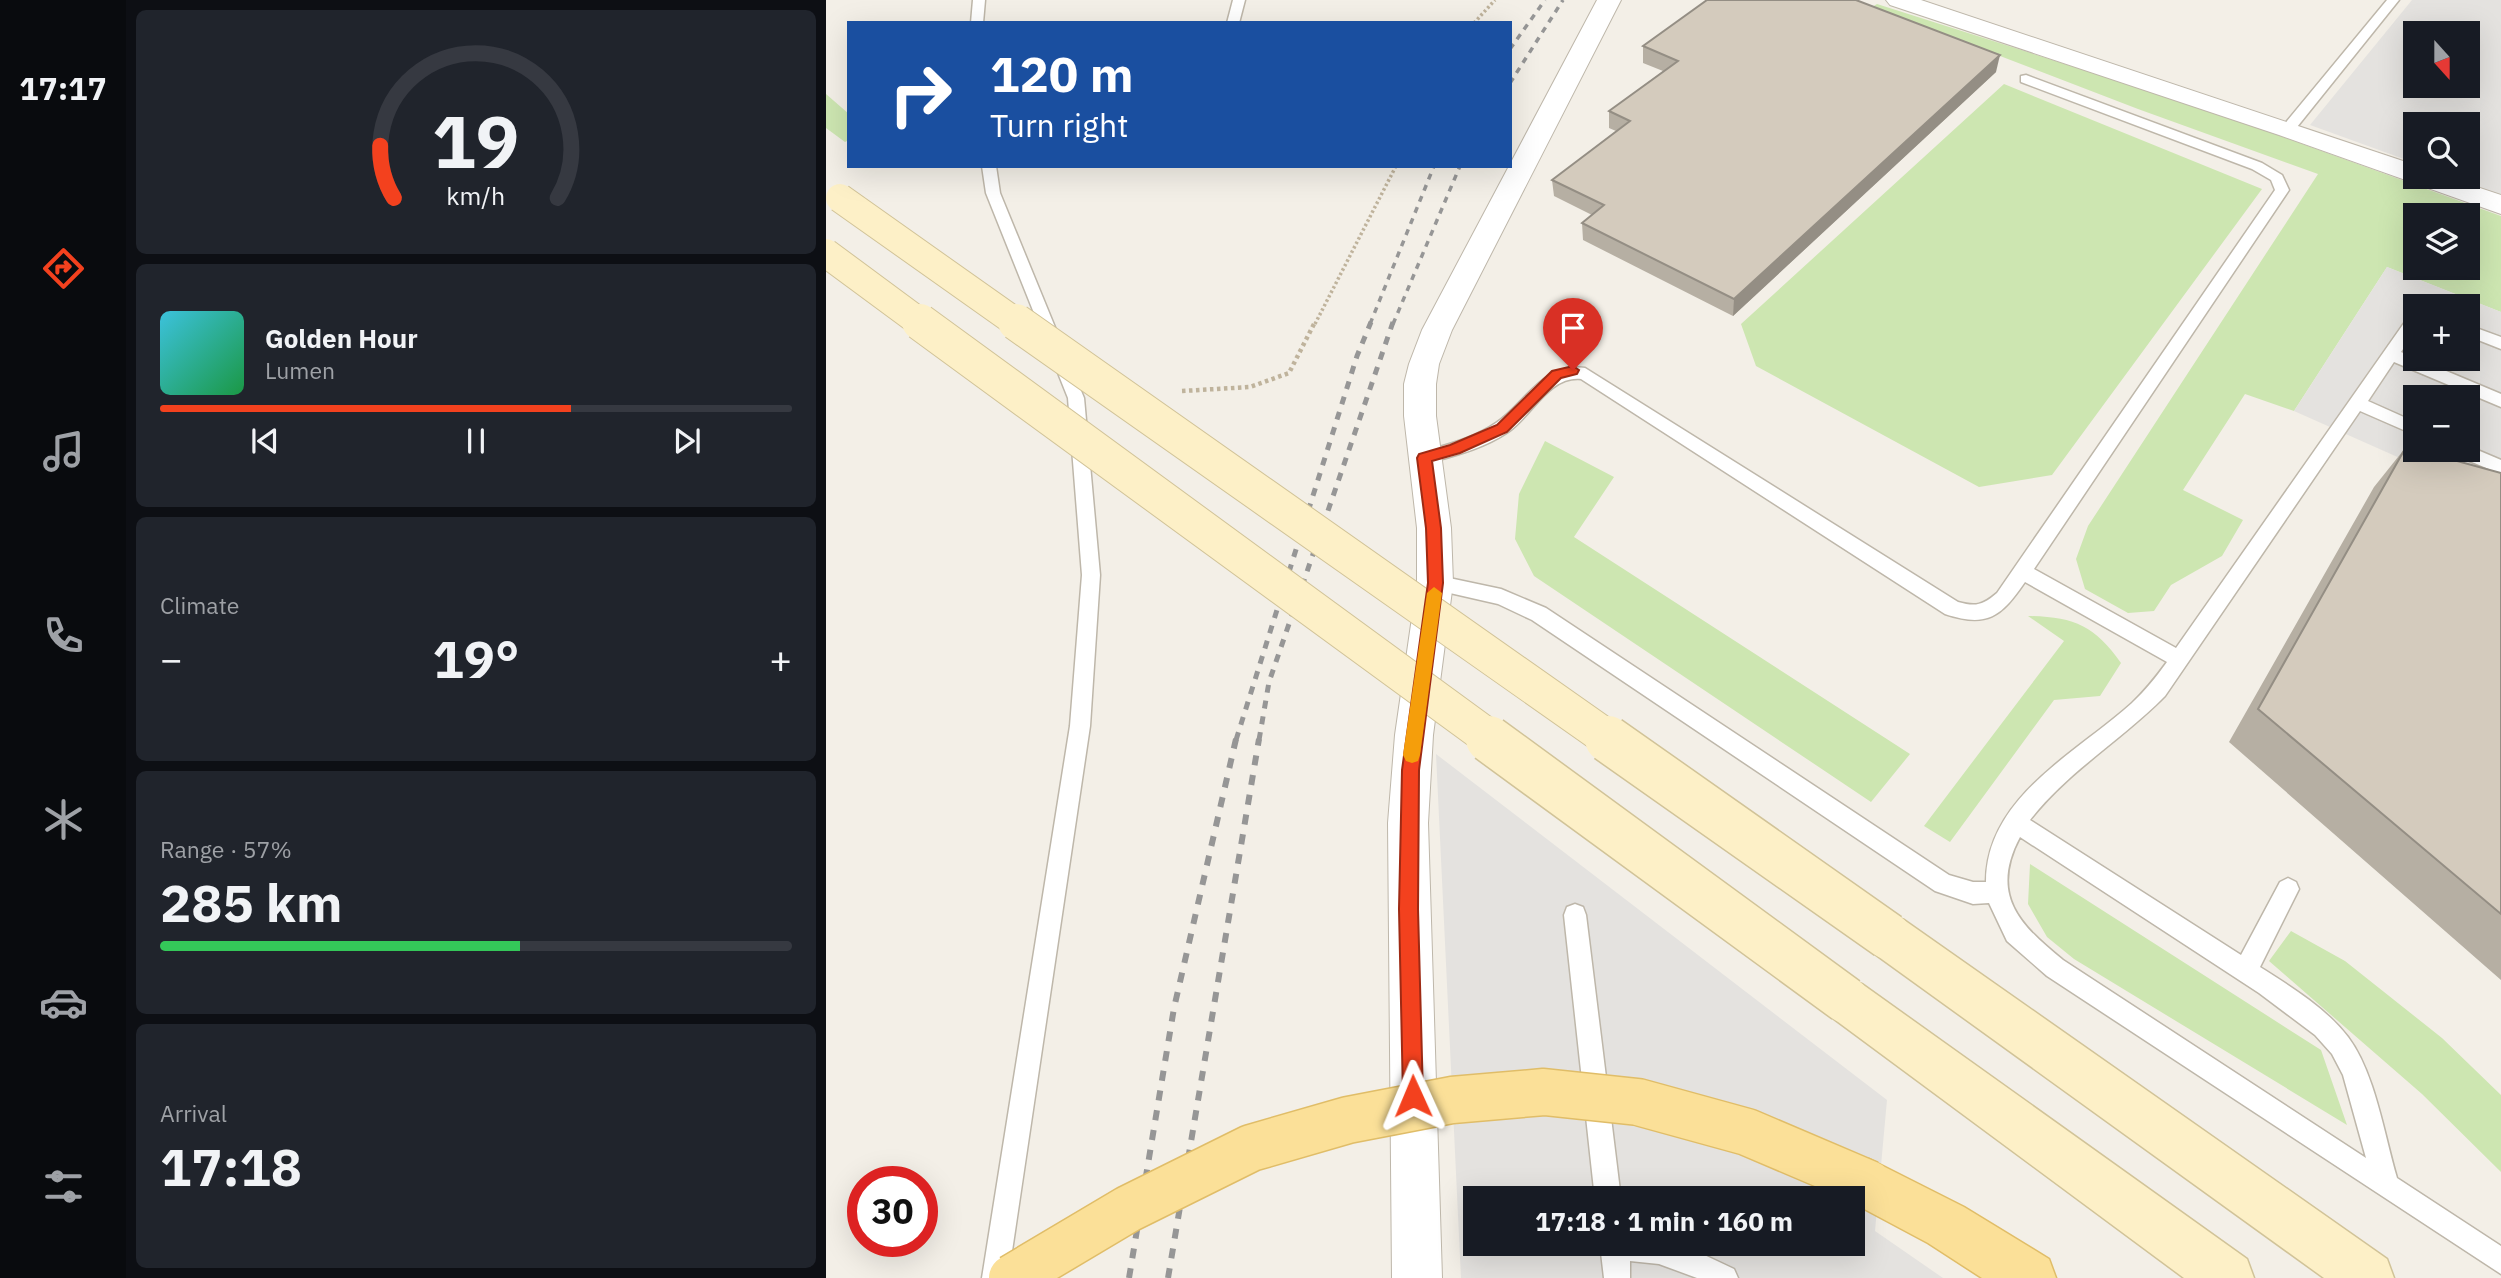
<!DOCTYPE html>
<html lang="en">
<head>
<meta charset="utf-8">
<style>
  :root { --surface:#171b24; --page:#20242c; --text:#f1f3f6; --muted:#9ea1a6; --line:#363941; --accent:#f3411e }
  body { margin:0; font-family:"IBM Plex Sans",sans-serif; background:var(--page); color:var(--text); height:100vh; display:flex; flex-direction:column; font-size:26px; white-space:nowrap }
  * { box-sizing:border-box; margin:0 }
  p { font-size:23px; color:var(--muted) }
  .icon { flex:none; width:38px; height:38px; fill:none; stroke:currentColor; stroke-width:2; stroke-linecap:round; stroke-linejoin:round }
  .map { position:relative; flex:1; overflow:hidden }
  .sheet { display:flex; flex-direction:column; gap:10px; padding:10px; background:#0d0f14; width:700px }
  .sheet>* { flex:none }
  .top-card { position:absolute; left:21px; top:21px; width:665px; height:147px; border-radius:0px; box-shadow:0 7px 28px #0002; background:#1a4fa0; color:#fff; overflow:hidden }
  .needle { width:46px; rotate:159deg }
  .buttons { position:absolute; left:1577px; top:21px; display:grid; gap:14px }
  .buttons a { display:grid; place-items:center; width:77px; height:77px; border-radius:0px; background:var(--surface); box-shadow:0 7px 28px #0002; font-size:35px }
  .speed { position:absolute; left:21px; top:1166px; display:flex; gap:14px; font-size:35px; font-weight:700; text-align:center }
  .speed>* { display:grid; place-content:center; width:91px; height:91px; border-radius:50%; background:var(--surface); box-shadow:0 7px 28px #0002; line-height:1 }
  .speed .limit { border:10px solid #d22; background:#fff; color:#111 }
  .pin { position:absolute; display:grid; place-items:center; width:60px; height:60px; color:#fff; margin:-72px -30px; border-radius:50% 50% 50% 0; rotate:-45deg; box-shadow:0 0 7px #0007 }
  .pin .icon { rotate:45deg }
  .me { position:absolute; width:77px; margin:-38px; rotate:359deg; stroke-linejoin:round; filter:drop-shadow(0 0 5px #0008) }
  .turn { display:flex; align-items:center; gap:24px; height:147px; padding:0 28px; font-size:32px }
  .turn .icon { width:91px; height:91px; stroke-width:2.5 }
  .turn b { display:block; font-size:49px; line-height:60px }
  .big { font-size:52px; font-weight:800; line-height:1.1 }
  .sheet .card { flex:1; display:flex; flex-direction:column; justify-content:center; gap:10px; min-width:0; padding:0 24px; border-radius:10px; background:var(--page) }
  .sheet .dial { align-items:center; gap:0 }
  .dial svg { height:182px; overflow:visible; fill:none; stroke:var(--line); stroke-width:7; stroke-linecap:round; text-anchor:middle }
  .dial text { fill:var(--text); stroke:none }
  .song { display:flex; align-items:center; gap:21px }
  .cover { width:84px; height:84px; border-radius:10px; background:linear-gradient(135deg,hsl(190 70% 55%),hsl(140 70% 35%)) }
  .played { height:7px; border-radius:4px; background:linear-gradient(90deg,var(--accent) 65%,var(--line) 65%) }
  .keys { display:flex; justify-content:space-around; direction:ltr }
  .heat { display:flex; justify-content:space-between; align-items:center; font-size:38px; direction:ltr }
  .charge { height:10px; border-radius:5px; background:linear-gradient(90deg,#34c759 57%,var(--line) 0) }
  .trip { position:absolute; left:637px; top:1186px; width:402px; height:70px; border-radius:0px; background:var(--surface); box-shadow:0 7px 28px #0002; font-weight:800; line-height:70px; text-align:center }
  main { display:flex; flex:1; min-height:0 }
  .menu { display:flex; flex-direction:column; width:126px; justify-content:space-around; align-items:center; background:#090b0e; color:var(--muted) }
  .menu .icon { width:49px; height:49px }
  .menu .on { color:var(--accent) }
  .menu b { font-size:32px; color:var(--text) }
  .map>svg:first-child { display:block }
  .green { fill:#cde6b1; fill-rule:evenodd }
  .parking { fill:#e4e2df; fill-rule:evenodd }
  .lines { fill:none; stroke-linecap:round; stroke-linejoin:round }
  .service-casing { stroke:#beb7aa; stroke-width:3 }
  .minor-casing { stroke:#beb7aa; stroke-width:2 }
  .secondary-casing { stroke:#d1c398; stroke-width:3 }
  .primary-casing { stroke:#e0bd68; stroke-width:3 }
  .path-far1 { stroke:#bfb39c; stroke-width:3.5; stroke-dasharray:2.5 2.5; stroke-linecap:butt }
  .path { stroke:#bfb39c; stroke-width:4.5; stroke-dasharray:3.5 3.5; stroke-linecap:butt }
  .service { fill:#fff; fill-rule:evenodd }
  .minor { fill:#fff; fill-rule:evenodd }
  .secondary { fill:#fdf0c7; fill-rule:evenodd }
  .primary { fill:#fbe098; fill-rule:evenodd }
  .rail-far2 { stroke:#969696; stroke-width:3.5; stroke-dasharray:6 6; stroke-linecap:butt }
  .rail-far1 { stroke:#969696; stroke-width:5; stroke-dasharray:8 8; stroke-linecap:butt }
  .rail { stroke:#969696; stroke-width:6; stroke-dasharray:10 10; stroke-linecap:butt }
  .secondary-bridge-far2-casing { stroke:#d1c398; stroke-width:30; stroke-linecap:butt }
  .secondary-bridge-far1-casing { stroke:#d1c398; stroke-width:38; stroke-linecap:butt }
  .secondary-bridge-casing { stroke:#d1c398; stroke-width:49; stroke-linecap:butt }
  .primary-bridge-casing { stroke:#e0bd68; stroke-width:49; stroke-linecap:butt }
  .secondary-bridge-far2 { stroke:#fdf0c7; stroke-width:28 }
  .secondary-bridge-far1 { stroke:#fdf0c7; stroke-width:36 }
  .secondary-bridge { stroke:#fdf0c7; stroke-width:46 }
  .primary-bridge { stroke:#fbe098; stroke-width:46 }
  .wall { fill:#b6afa3 }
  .shaded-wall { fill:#948e84 }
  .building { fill:#d4cbbd; stroke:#948e84; stroke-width:2 }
  .route { fill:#f3411e; stroke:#9e2a14; stroke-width:2 }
  .slow { fill:#f59e0b }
</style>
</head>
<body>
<main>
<nav class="menu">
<b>17:17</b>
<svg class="icon on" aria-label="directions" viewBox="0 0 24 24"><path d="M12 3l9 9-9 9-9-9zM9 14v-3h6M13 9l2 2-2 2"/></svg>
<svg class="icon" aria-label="music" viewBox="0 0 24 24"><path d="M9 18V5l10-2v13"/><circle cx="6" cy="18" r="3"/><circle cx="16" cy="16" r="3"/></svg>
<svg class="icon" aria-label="phone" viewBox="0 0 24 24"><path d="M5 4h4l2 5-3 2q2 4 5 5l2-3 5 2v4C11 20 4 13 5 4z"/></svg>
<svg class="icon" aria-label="climate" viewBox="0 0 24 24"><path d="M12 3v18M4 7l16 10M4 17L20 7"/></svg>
<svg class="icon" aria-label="car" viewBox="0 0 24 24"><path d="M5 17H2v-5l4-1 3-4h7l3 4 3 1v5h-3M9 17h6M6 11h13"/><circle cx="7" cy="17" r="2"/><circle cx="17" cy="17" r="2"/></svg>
<svg class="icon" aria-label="filters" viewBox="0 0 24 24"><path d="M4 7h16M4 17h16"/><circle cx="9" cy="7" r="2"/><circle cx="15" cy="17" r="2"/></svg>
</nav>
<section class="sheet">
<div class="card dial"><svg viewBox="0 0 100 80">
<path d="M14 69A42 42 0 1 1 86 69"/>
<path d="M14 69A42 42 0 0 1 8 46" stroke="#f3411e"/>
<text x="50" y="56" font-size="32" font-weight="700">19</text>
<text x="50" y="72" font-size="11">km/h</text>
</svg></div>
<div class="card">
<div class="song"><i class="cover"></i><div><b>Golden Hour</b><p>Lumen</p></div></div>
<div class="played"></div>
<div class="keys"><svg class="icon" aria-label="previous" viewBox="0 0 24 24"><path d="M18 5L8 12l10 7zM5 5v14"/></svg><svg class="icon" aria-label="pause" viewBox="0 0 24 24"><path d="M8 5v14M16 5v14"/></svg><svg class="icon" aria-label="next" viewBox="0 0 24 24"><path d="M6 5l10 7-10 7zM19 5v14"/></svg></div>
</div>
<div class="card"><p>Climate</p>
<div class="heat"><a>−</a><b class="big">19°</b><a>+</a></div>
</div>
<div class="card"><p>Range · 57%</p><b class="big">285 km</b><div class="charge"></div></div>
<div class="card"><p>Arrival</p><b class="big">17:18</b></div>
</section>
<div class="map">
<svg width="1675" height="1278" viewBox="0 0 1675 1278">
  <rect width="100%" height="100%" fill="#f3efe7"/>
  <path class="green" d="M1051,4L1380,109L1675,216V312L1561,267L1468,411L1419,394L1357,490L1417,520L1396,556L1345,585L1328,611L1302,613L1259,589L1250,559L1262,526L1492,174L1312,109L1046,7ZM1589,215H1642V268H1589Z
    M1178,84L1436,189L1226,475L1153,487L930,366L915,324Z
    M0,94L23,114V140L19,142L0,128Z
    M719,441L788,477L748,537L1084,754L1045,802L708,576L689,539L693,494Z
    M1202,616C1248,617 1268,625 1295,663L1274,696L1228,700L1124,842L1098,826L1238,641Z
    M1204,864L1495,1050L1521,1125L1248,959L1221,937L1202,904Z
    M1465,931L1519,961L1616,1038L1675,1095V1172L1596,1094L1443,961Z"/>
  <path class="parking" d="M1586,0H1675V195L1626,177H1642V124H1589V163L1484,125ZM1589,33H1642V86H1589Z
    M1561,267L1675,312V503L1468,411ZM1589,306H1642V359H1589ZM1589,397H1642V450H1589Z
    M610,754L1061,1100L1049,1231L1117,1278H635ZM649,1199H1027V1244H649Z"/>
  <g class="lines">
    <g class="service-casing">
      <path id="service" d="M147,0H159L157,23H145Z
        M407,0H419L413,23H401Z
        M1561,0H1573L1467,132H1457V126Z
        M1200,75L1436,163L1456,175L1463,190L1208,569L1350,648L1583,316L1589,315V332L1575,352L1675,394V407L1568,362L1542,401L1589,422V435L1534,411L1339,696C1296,740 1242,771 1204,820L1415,955L1454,882L1462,878L1470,882L1473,889L1434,967C1464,986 1500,1008 1522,1037C1549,1073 1558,1134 1571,1178L1675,1246V1274L1221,976L1181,941L1163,903L1147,904L1109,891L706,620L672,604L602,588L600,583L602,578L609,575L675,589L720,608L1123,875L1147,882H1160C1160,797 1251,753 1306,703C1320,690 1330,677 1341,662L1199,582C1175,617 1161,628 1119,614L755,379C722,376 706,416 682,432C657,449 627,456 599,464L593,463L590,458L593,453C619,445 647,439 670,423C701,402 715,363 759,368L1132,602C1150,607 1157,605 1171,593L1449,190L1445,180L1426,169L1195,82V76ZM1194,837L1433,993L1489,1035L1506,1054L1517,1075L1540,1158L1237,960C1194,925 1163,895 1194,837Z
        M156,166H170L174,193L258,398L274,575L264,726L182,1278H156L244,726L256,575L242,398L160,193Z
        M1642,325L1675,337V349L1642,336Z
        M1642,446L1675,460V474L1629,455L1626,450H1642Z
        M749,904L757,907L760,915L795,1199H769L738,915L741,907Z
        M774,1244H855L908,1269L912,1278H871L833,1264L804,1261V1278H778Z"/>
    </g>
    <g class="minor-casing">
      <path id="minor" d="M771,0H795L626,330L613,364L610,384V416L625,528L627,583L607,735L602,823L616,1278H566L562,823L569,735L591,583V528L578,416V384L583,364L596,330Z
        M1060,0H1095L1589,165V177H1621L1675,195V214L1453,135L1064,5Z"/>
    </g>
    <g class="secondary-casing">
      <path id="secondary" d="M1062,914L1078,920L1561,1259L1568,1278H1498L1046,952L1039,936L1046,920Z
        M1020,977L1036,984L1421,1259L1428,1278H1358L1004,1016L997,1000L1004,984Z"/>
    </g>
    <g class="primary-casing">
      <path id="primary" d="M1043,1159L1138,1207L1223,1259L1230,1278H1156L1102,1243L1027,1203L1018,1184L1025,1166Z"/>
    </g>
    <path class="path-far1" d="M648,23L669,0
      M489,324L570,166"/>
    <path class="path" d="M356,391L424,387L463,373L489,322"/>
    <use href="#service" class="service"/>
    <use href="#minor" class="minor"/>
    <use href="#secondary" class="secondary"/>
    <use href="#primary" class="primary"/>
    <path class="rail-far2" d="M684,49L719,0
      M684,83L737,0
      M544,324L608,166
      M567,324L634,166"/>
    <path class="rail-far1" d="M410,740L531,356L545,322
      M433,740L443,682L567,322"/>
    <path class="rail" d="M303,1278L348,1008L410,739
      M342,1278L433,739"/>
    <g class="secondary-bridge-far2-casing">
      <path id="secondary-bridge-far2" d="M14,198L192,324
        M0,253L96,324"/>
    </g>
    <g class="secondary-bridge-far1-casing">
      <path id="secondary-bridge-far1" d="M94,322L666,740
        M190,322L784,740"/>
    </g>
    <g class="secondary-bridge-casing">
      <path id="secondary-bridge" d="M663,739L1020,1000
        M782,739L1062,936"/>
    </g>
    <g class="primary-bridge-casing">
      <path id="primary-bridge" d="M186,1278L302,1209L425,1148L522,1120L626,1100L718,1092L812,1102L921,1132L1043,1184"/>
    </g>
    <use href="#secondary-bridge-far2" class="secondary-bridge-far2"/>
    <use href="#secondary-bridge-far1" class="secondary-bridge-far1"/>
    <use href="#secondary-bridge" class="secondary-bridge"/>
    <use href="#primary-bridge" class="primary-bridge"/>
  </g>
  <path class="wall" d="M817,46L1170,72L907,316L757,240L756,223L766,215L728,196L726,180L790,131L783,128V111L837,71L817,63Z
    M1580,447L1675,473V980L1403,742L1548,487Z"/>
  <path class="shaded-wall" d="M1174,55L1170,72L907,316L908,299Z"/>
  <path class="building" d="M881,0H1030L1174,55L908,299L756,223L778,205L726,180L804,121L783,111L852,61L817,46Z
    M1580,447L1675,473V914L1432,709Z"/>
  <path class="route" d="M747,366L753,370L751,374L735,378L681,432L634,453L606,461L615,528L617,583L593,770L592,909L597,1096L594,1103L587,1106L580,1103L577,1096L573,909L576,770L602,583L600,528L591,458L593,454L624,445L671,425L726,371Z"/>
  <path class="slow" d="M608,587L616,593L594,755L592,761L586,763L580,761L577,755L601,593Z"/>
</svg>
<div class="buttons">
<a><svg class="needle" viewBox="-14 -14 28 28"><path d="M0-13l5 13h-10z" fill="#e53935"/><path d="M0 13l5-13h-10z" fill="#9ea1a6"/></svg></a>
<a><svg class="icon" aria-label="search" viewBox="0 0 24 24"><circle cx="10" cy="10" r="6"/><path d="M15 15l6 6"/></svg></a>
<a><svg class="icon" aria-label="layers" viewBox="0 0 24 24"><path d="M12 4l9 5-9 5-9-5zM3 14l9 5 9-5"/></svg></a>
<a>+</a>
<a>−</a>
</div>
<div class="speed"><div class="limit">30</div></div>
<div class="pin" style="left:747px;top:370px;background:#d93025"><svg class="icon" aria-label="arrive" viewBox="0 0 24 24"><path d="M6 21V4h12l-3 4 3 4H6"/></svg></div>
<svg class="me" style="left:587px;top:1096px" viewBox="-20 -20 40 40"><path d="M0-17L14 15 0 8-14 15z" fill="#f3411e" stroke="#fff" stroke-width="4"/></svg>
<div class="trip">17:18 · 1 min · 160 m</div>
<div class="top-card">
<div class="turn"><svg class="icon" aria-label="right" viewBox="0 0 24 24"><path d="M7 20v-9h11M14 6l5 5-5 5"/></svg><div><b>120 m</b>Turn right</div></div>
</div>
</div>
</main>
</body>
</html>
